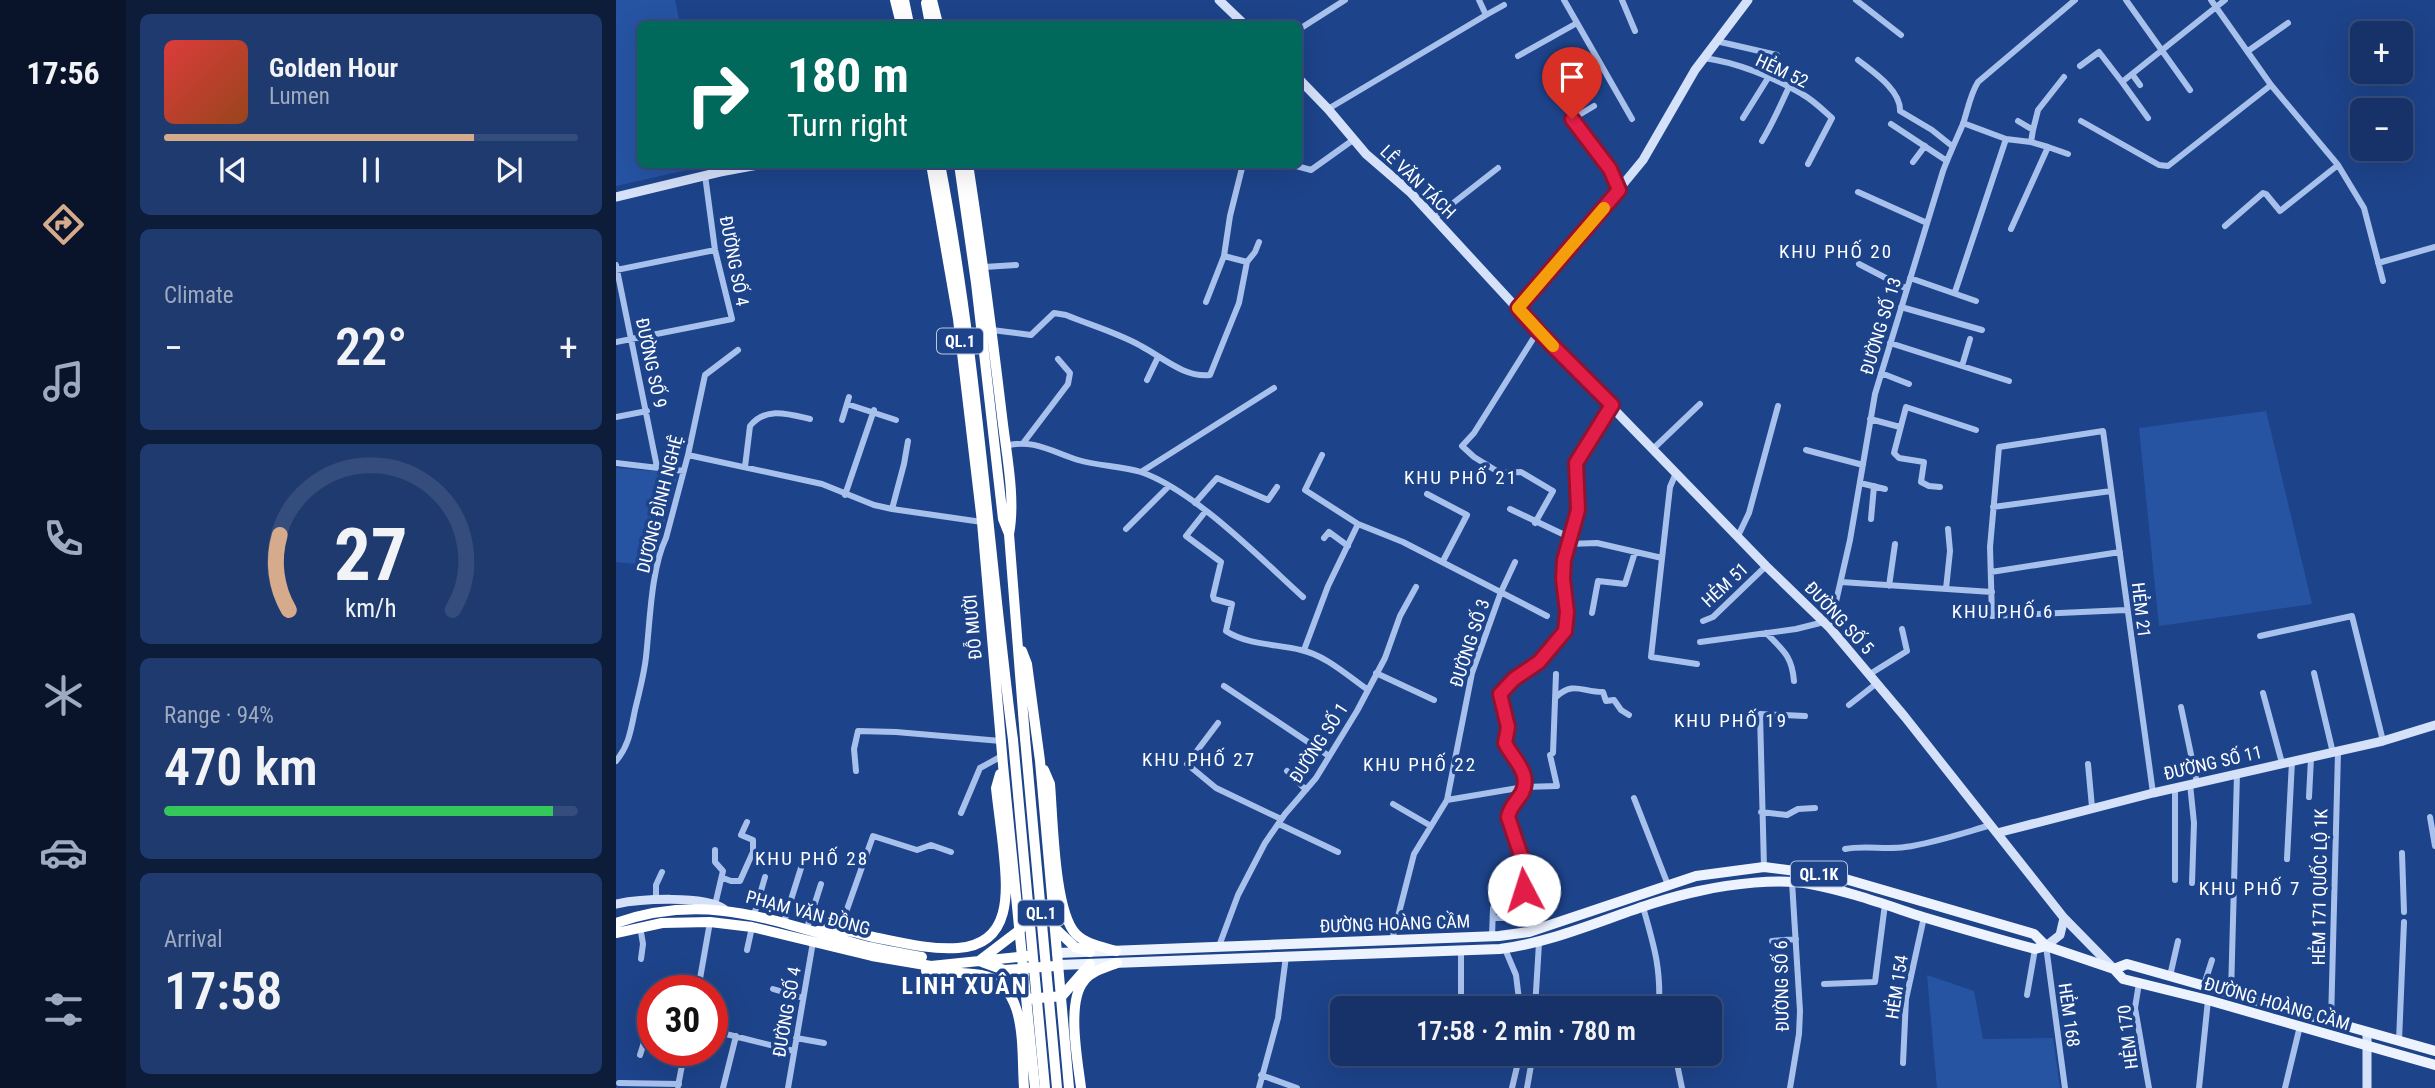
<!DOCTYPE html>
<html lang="en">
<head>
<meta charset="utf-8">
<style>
  :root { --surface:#163268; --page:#1f3a6e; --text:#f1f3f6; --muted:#9eaac0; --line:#354d7c; --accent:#d6ab8b }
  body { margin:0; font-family:"Roboto Condensed",sans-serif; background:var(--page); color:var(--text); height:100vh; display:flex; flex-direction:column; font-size:26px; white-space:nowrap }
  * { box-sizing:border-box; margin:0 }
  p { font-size:23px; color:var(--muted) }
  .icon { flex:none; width:38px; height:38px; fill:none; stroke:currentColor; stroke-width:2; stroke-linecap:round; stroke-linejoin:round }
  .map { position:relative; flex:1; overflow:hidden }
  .panel { display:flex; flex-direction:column; gap:14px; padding:14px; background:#0c1c39; width:490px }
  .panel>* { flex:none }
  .hud { position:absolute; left:21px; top:21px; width:665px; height:147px; border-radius:10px; box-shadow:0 7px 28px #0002,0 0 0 2px var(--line); background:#00695c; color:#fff; overflow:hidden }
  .controls { position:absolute; left:1734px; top:21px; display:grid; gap:14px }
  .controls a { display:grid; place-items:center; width:63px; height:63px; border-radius:10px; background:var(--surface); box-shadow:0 7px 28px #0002,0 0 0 2px var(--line); font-size:35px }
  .speed { position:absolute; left:21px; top:975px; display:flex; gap:14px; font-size:35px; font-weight:700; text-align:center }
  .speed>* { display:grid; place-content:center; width:91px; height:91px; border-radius:50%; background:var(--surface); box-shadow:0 7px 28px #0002,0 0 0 2px var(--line); line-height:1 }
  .speed .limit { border:10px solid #d22; background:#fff; color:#111 }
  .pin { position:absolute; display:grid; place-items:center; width:60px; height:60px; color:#fff; margin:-72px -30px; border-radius:50% 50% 50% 0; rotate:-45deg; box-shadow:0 0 7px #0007 }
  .pin .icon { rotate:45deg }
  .me { position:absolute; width:77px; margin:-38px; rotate:355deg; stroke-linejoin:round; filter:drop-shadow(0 0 5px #0008) }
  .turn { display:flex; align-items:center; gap:24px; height:147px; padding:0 35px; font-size:32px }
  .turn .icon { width:91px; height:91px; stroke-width:2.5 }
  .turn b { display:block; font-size:49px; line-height:60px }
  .big { font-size:52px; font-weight:600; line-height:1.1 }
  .panel .tile { flex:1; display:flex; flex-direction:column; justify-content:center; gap:10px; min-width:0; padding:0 24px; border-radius:10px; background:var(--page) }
  .panel .dial { align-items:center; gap:0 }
  .dial svg { height:182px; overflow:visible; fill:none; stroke:var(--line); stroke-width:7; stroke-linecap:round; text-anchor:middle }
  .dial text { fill:var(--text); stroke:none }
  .song { display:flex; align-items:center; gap:21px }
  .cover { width:84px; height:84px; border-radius:10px; background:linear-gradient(135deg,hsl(0 70% 55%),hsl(20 70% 35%)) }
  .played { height:7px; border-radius:4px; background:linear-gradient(90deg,var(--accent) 75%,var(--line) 75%) }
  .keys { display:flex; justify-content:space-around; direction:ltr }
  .heat { display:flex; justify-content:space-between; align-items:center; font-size:38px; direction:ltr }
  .charge { height:10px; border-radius:5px; background:linear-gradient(90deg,#34c759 94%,var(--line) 0) }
  .trip { position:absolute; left:714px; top:996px; width:392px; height:70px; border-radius:10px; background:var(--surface); box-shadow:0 7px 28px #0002,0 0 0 2px var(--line); font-weight:600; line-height:70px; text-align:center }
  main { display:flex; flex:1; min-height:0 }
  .tab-bar { display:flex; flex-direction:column; width:126px; justify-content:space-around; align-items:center; background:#09142a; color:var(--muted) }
  .tab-bar .icon { width:49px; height:49px }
  .tab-bar .active { color:var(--accent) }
  .tab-bar b { font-size:32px; color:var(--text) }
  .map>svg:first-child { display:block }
  .green { fill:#2654a3 }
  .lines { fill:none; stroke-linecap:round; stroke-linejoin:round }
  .street { stroke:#a8c1ec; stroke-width:6 }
  .secondary { stroke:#d4e1f9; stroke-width:9 }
  .primary { stroke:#edf2ff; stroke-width:10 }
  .highway { stroke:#fff; stroke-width:10 }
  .highway-bridge { stroke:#fff; stroke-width:10 }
  .route-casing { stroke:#92132f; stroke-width:18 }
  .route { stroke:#e11d48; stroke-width:12 }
  .slow { stroke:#f59e0b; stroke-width:12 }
  .labels { text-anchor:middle; stroke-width:7; stroke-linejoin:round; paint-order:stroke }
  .shield { fill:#1d438a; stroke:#bbc7dc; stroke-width:2 }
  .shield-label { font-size:16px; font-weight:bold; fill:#fff }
  .street-label { font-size:18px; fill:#fff; stroke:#1d438a }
  .neighbourhood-label { font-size:19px; letter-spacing:2px; fill:#fff; stroke:#1d438a }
  .district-label { font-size:24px; font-weight:bold; letter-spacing:2px; fill:#fff; stroke:#1d438a }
</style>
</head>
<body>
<main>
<nav class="tab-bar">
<b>17:56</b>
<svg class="icon active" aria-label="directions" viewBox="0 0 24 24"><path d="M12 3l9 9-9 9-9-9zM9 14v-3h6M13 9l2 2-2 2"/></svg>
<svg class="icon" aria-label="music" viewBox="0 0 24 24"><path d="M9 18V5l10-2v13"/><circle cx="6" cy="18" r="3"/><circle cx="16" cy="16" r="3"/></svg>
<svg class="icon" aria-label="phone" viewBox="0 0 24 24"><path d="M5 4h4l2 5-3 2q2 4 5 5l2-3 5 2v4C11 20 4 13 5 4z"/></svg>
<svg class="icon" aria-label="climate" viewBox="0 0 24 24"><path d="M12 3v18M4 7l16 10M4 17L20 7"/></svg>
<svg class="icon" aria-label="car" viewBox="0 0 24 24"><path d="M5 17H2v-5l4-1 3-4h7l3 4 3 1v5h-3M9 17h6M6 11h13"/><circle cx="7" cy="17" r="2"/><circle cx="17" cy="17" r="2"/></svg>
<svg class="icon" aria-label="filters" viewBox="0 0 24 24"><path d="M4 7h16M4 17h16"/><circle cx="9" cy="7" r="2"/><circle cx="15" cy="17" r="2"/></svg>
</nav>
<section class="panel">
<div class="tile">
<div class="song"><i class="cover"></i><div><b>Golden Hour</b><p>Lumen</p></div></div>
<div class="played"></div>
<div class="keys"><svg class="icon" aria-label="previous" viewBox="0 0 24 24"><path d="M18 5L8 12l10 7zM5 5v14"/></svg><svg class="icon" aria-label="pause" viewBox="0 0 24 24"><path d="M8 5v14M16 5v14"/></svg><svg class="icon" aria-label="next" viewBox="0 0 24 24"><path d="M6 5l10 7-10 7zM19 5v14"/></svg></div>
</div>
<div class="tile"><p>Climate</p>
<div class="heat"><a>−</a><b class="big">22°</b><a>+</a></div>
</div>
<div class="tile dial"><svg viewBox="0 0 100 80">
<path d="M14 69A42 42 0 1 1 86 69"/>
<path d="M14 69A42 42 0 0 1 10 36" stroke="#d6ab8b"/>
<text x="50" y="56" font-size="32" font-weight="700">27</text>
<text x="50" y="72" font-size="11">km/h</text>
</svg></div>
<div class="tile"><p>Range · 94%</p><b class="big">470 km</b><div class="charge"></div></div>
<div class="tile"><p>Arrival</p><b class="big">17:58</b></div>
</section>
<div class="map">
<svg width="1819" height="1088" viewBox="0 0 1819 1088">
  <rect width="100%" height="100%" fill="#1d438a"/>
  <path class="green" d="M0,0H59L64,24H24V164L93,165L0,186Z
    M1650,411L1696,604L1543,626L1523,428Z
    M0,468L62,473L44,539L40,566L0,562Z
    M1311,975L1358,991L1367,1039L1437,1038L1444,1088H1321Z"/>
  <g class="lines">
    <path class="street" d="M948,0L1016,119
      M1006,0L1019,31
      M1240,0L1285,35
      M1510,0L1574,90
      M1595,0L1655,85L1722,165L1748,208L1767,281
      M870,15L888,5
      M682,30L729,0
      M1100,41L1161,55
      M1632,51L1672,23
      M902,56L961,23
      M1088,58C1119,62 1158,77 1186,94C1197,100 1207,110 1216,118L1192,164
      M1242,60C1257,72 1285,90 1284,111L1316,130L1336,146
      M1464,66L1483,52L1506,82
      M1516,74L1506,82L1532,118
      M1524,85L1516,74L1609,0
      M978,106L956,119L994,169L1003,190
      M712,109L870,15L863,0
      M1127,118L1152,78
      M1402,121L1417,130L1415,142
      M1465,121L1543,165L1552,166L1655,85
      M1347,123L1390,139L1415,142L1432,147L1395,229
      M1275,124L1331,161
      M1417,130L1422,110L1448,77
      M1146,141C1157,123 1164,106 1173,87
      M1432,147L1452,154
      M1297,162L1309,146
      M673,164L695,170L737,140
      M1242,192L1311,223
      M818,218L882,168
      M1609,226L1647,193L1650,194L1664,211L1722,165
      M631,262L639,252L643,242
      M1762,263L1819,247
      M1243,264L1291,289
      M0,265L41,467
      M368,267L400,265
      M0,270L99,250
      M1294,278L1360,301
      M1339,292L1390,139
      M590,302L608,256
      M1285,307L1366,330
      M376,330L415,335L438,313L450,315C474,325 502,333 525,346C546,357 569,378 594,375L623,303L631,262L608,256L614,216L627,164
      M0,342L116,319L99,250L89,175
      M1274,343L1393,381
      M1346,366L1354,339
      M1265,373L1293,384
      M531,380L542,357
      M231,404L280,420
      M0,417L31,411
      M1254,419L1284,427
      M226,420L233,397
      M408,442L452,384L454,373L442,359
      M390,446C415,438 437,452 462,460C482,466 505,466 525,472C579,491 644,558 687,597
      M1037,449L1084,404
      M1190,450L1247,465
      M72,455L206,484L258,505L276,509L366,522
      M706,455L689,490L742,524
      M0,463L68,471
      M129,467L134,426C150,406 173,414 194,419
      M525,472L658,388
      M1060,473L1054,487L1035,657L1081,664
      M1244,483L1269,489
      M1324,487L1313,486L1305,482L1308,462L1283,458L1278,453L1290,407L1360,430
      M811,494L851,515L827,561
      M229,495L258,410
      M579,503L601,478L652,500L661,487
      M1377,507L1495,491
      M276,509L288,464L292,441
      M894,509L955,538
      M589,512L570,536L605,562L597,596L598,599L616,604L610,631C631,645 661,644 685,650C709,655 732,676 752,690
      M1255,519L1258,486
      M919,523L937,491L905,472L884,473L858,457L846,446L858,433L922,331
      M510,529L553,486
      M1122,536L1133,513L1162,406
      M708,538L713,532L732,546
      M952,544L981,543L1046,558
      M1375,572L1504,552
      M1225,582L1376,592
      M1273,586L1279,544
      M1330,589L1334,551L1332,529
      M1510,610L1376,616L1374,547L1383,447L1487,431L1537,793
      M976,613L982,581L1009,584L1019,552
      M1087,621L1097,617L1150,566
      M1214,628L1234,540L1259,394L1327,171C1333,155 1340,140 1347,124C1352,109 1354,95 1362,82L1459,0
      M1150,633C1167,650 1176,656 1178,681
      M1644,636L1736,616L1767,741
      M1084,642L1180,629L1208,622
      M688,650L712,586L742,524L787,542L931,616
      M760,673L818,700
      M1698,673L1717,753
      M1254,674L1291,651L1286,629
      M608,686L713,756
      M1647,693L1666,763
      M940,697C957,681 966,692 987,692L990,701L998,700L1005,710L1013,715
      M1233,705L1261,683
      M1565,707L1581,783
      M602,723L571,764L600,788L665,819
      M0,761C13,746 15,729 19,710C23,693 28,675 30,657C34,622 35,569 50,538L72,455L89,375L122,350
      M1472,764L1476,807
      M240,771L238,749L242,731L280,732L385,741
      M671,771L690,790
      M1574,784L1578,823L1576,883
      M1559,788V880
      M1693,797L1695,758
      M1018,798L1052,885
      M831,800L908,787L941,786L934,755L937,753L940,674
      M777,804L815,826
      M1145,812L1171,815L1182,809L1199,808
      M345,813L364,768L386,756
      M1814,817L1819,846
      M663,824L722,852
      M1229,849C1249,845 1269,850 1289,847C1318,843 1347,833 1375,825
      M1786,853L1788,912
      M1671,859L1676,761
      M1148,867L1144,714L1189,716
      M107,878L115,881H124L137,852V840L125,835L131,822
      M40,899V885L46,872
      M99,905L107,871L99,862V850
      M1027,907C1038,946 1045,967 1043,1008
      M138,915L149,877
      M877,918H889L901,915L911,873L892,817C895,803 907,794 910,779L889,743L892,728L884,694C900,677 943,651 949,631C955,613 946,595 947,577C948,553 961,532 962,509C962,494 957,474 962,460C968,441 985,422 996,405
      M168,922L185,868
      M24,926L27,944L25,959
      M191,928L205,884
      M224,929L257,836L301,850L315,845L335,852
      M876,936L877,908
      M776,940L798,854L831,800L856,673L885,592L899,562
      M1156,941L1180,939
      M603,946L622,895L649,843L669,814L700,778L741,711L769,658L784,616L800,587
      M1430,946L1449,1088
      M889,949L900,975L904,1008
      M131,950L136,927
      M845,950V1008
      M1554,976L1562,941
      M1523,983L1519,1008L1533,1088
      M1208,984L1259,982L1269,904
      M1588,985L1596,960
      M157,989L187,998
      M82,990L94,922
      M1615,993L1621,774
      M1411,995L1419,949
      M1013,1006L1043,1008
      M919,1008L923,943
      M1715,1022L1722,752
      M102,1032L178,1051
      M180,1038L208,1043
      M1783,1041L1788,922
      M1059,1054L1066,1088
      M24,1055L31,1033L37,1030
      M1287,1063L1290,999L1308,917
      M983,1065L985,1054
      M645,1075L681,1088
      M3,1083L63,1084
      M62,1086L69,1050
      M107,1088L120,1036
      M172,1088L197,942
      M643,1088L662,1018L670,956
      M896,1088L904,1054
      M911,1088L917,1054
      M1174,1088L1183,1034L1184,1011L1176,882
      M1583,1088L1592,1000
      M1669,1088L1684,1026"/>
    <path class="secondary" d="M603,0L628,24
      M682,78L712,109L750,154L794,192L922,331L1150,566L1214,628L1289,717L1448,918L1498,969
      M0,197L104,172L147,164
      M902,308L943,262L1027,160L1079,70L1132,0
      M1381,833L1537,793L1767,741L1819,725
      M0,904C23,899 89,895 108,909
      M1430,946L1444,935L1448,918
      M1751,1088V1033"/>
    <path class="primary" d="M441,953L883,936L913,932L1080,876L1148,867L1219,876L1418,934L1430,946L1498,969L1507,979L1592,1000L1819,1065
      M442,965L884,949C953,940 1015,905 1083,891C1114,884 1162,878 1194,884C1232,891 1270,905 1307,917C1344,928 1381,939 1419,949L1430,946
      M1498,969L1511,964L1529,969L1819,1051"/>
    <path class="highway" d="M279,0L285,24
      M288,0L293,24
      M316,0L322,24
      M310,3L314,24
      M315,164L342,319L366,522L387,765L419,1088
      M324,164C361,355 372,548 397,740
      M343,164L360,283L387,519L393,534L409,738
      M352,164C365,248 376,332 386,416C390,452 400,499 393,534
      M406,651L411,664L424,761L453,1088
      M428,770L434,784C437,818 438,912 460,934C471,945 487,947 500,951
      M0,923C95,890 163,924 253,947C271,951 289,954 306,957
      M439,928L459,947L474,952
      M199,932C219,924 242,934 262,938C287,943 316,950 342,948C399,944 391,887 387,846C385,827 382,807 380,788L384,774
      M0,933L46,923L94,922L136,927L256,956L315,966L411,956
      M363,961L405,929
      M366,962L388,970L439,966
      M310,971C328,972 347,972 365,975C413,984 405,1051 408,1088
      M412,999L446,996L474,964
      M465,1088C462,1062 450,1002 468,981C475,971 491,967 501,963"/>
    <path class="highway-bridge" d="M409,738L441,1088
      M397,740L429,1088"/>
  </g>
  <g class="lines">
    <g class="route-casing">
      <path id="route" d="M908,890L911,873L892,817C894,807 901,801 906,793C916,774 897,759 889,743L892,727L884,694L898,679L923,662L949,631L951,612L947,579L948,560L962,510L960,463L996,405L922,331L902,308L1003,190L994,169L956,119"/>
    </g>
    <use href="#route" class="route"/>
    <path class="slow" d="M937,346L902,308L988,208"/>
  </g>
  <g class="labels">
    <g class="shield">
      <rect x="321" y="328.5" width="46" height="25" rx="5"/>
      <rect x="1175" y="861.5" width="56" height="25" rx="5"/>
      <rect x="402" y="900.5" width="46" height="25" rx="5"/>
    </g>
    <g class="shield-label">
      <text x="344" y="347">QL.1</text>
      <text x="1203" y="880">QL.1K</text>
      <text x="425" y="919">QL.1</text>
    </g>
    <g class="street-label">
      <text transform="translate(1166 71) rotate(25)" y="6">HẺM 52</text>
      <text transform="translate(802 182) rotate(44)" y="6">LÊ VĂN TÁCH</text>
      <text transform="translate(118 261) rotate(79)" y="6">ĐƯỜNG SỐ 4</text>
      <text transform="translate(1265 326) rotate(-73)" y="6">ĐƯỜNG SỐ 13</text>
      <text transform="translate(35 363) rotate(78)" y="6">ĐƯỜNG SỐ 9</text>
      <text transform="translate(44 504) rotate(-76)" y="6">DƯƠNG ĐÌNH NGHỆ</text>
      <text transform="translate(1109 585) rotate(-43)" y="6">HẺM 51</text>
      <text transform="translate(1525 610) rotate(83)" y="6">HẺM 21</text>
      <text transform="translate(1223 618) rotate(47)" y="6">ĐƯỜNG SỐ 5</text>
      <text transform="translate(357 627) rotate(-95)" y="6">ĐỖ MƯỜI</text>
      <text transform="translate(854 643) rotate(-72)" y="6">ĐƯỜNG SỐ 3</text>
      <text transform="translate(703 743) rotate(-57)" y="6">ĐƯỜNG SỐ 1</text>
      <text transform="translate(1597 763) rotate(-13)" y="6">ĐƯỜNG SỐ 11</text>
      <text transform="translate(1704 887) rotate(-89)" y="6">HẺM 171 QUỐC LỘ 1K</text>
      <text transform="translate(192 913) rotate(15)" y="6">PHẠM VĂN ĐỒNG</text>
      <text transform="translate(779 924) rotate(-2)" y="6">ĐƯỜNG HOÀNG CẦM</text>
      <text transform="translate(1166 986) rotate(-91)" y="6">ĐƯỜNG SỐ 6</text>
      <text transform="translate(1281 987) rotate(-81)" y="6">HẺM 154</text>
      <text transform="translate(1661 1004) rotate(16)" y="6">ĐƯỜNG HOÀNG CẦM</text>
      <text transform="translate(171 1012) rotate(-80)" y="6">ĐƯỜNG SỐ 4</text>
      <text transform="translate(1453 1015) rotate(82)" y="6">HẺM 168</text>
      <text transform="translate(1512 1037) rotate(-97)" y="6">HẺM 170</text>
    </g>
    <g class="neighbourhood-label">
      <text x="1220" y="258">KHU PHỐ 20</text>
      <text x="845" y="484">KHU PHỐ 21</text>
      <text x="1387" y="618">KHU PHỐ 6</text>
      <text x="1115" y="727">KHU PHỐ 19</text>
      <text x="583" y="766">KHU PHỐ 27</text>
      <text x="804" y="771">KHU PHỐ 22</text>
      <text x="196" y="865">KHU PHỐ 28</text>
      <text x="1634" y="895">KHU PHỐ 7</text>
    </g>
    <g class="district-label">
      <text x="349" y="994">LINH XUÂN</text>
    </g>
  </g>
</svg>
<div class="controls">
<a>+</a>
<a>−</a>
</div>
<div class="speed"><div class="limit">30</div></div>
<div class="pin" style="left:956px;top:119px;background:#d93025"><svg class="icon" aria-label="arrive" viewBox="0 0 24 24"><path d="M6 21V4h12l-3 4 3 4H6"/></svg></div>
<svg class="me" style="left:908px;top:890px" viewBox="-20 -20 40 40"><circle r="19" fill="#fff"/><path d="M0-13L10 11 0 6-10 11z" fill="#e11d48"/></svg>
<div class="trip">17:58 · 2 min · 780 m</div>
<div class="hud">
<div class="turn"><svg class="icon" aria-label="right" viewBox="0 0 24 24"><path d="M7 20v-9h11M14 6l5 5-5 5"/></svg><div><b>180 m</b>Turn right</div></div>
</div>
</div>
</main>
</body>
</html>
